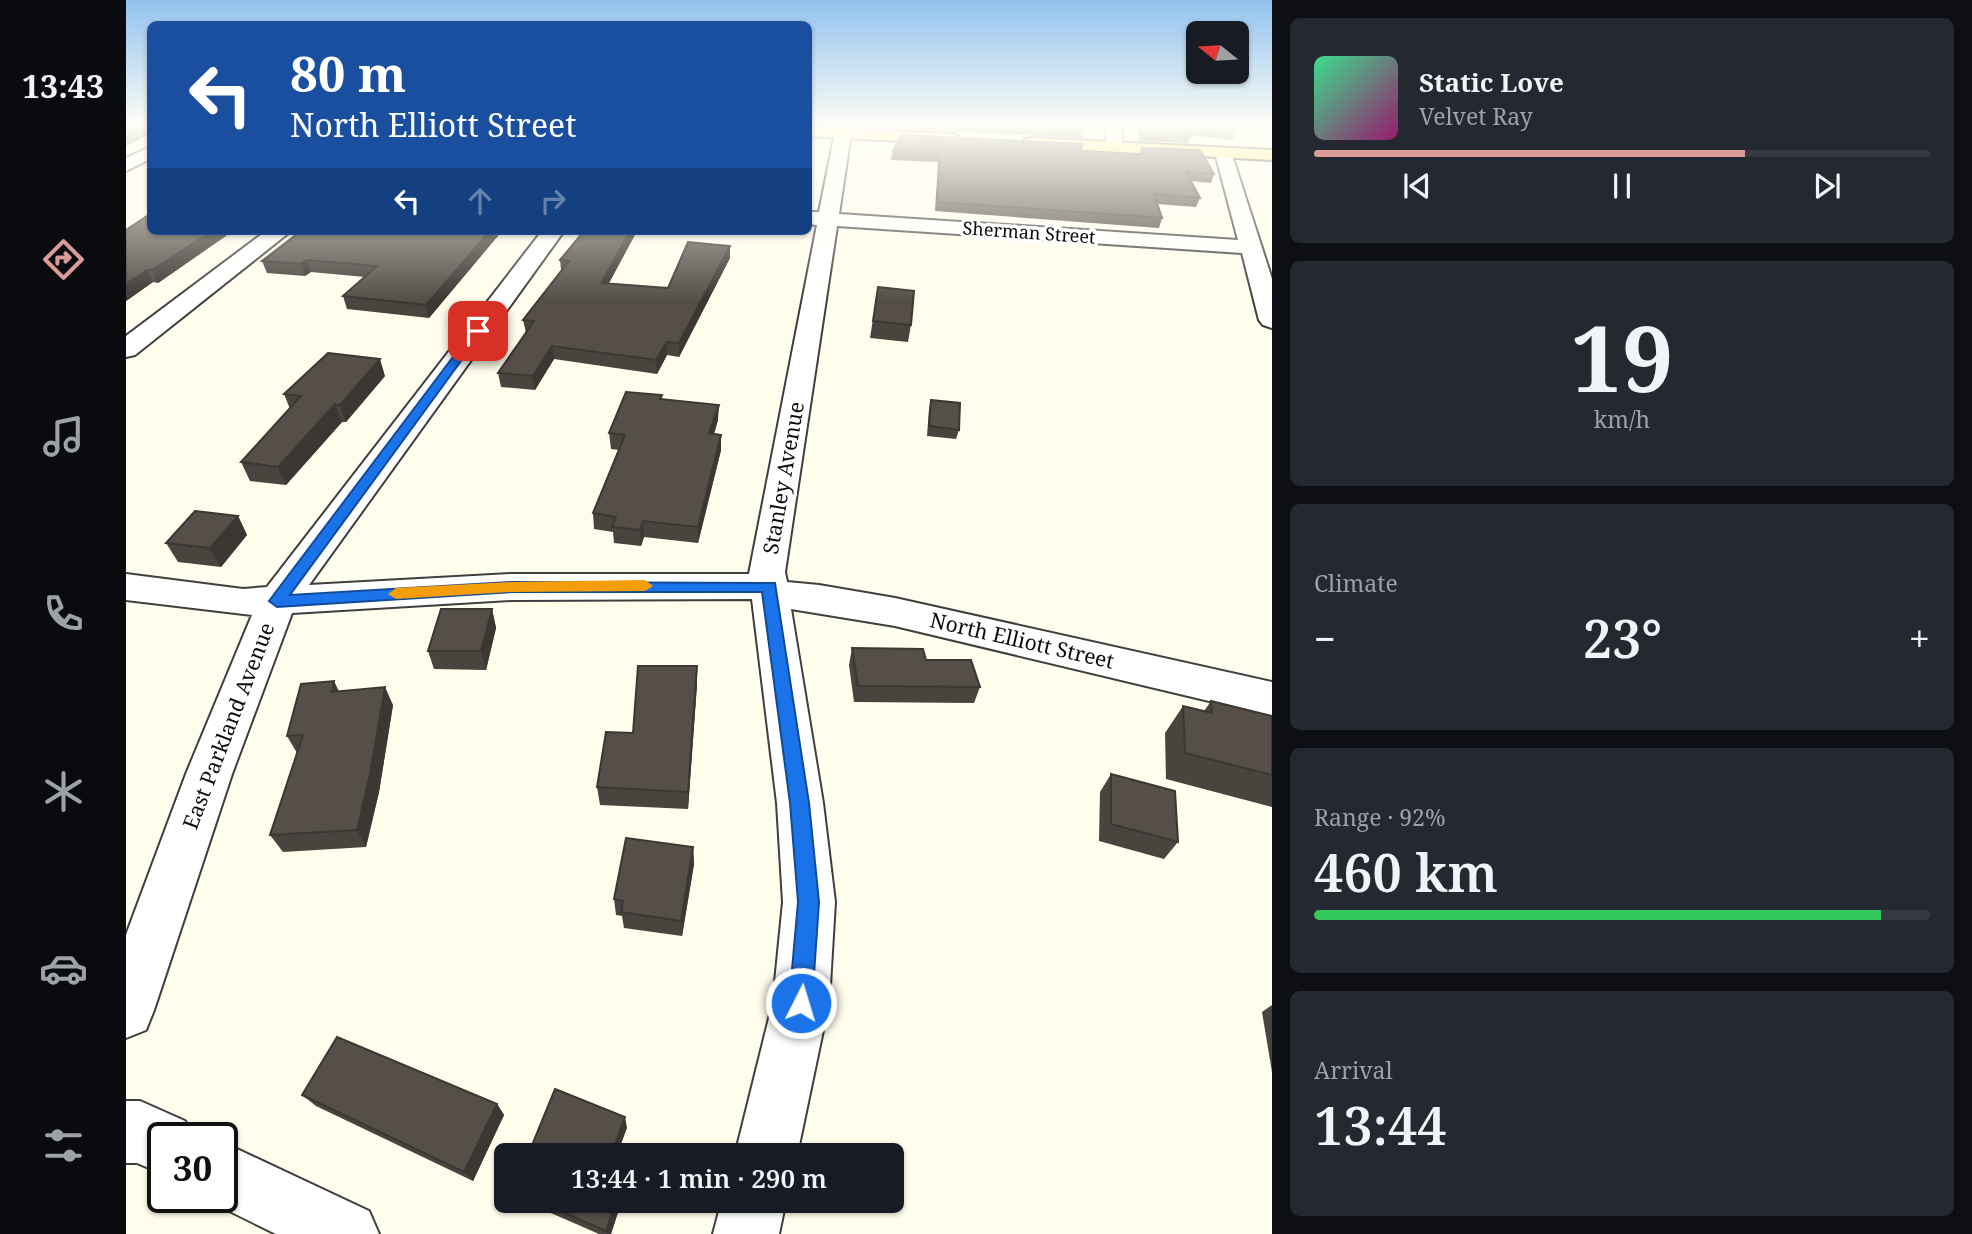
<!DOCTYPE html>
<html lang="en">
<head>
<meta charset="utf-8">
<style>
  :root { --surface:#171b24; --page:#242831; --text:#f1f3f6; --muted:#9ea1a6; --line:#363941; --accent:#da9a96 }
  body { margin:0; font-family:"Noto Serif",serif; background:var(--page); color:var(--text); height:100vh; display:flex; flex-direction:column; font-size:26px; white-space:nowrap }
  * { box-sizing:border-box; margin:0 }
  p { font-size:23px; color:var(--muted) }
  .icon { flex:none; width:38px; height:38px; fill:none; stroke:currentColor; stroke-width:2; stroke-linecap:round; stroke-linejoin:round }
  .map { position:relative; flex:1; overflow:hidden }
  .side { display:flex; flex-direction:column; gap:18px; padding:18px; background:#0d0f14; width:700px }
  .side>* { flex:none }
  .banner { position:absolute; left:21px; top:21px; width:665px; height:214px; border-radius:10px; box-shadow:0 2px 5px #0004; background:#1a4fa0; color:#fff; overflow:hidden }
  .needle { width:46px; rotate:288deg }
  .buttons { position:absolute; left:1060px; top:21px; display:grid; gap:14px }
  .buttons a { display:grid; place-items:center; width:63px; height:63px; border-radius:10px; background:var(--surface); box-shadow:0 2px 5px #0004; font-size:35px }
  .speed { position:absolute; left:21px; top:1122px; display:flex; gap:14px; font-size:35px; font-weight:700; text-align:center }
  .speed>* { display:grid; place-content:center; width:91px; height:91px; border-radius:50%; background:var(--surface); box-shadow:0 2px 5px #0004; line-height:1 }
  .speed .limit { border:4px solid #111; border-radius:10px; background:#fff; color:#111 }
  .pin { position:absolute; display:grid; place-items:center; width:60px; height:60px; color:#fff; margin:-30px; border-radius:14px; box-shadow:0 4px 10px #0006 }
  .me { position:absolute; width:77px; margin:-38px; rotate:5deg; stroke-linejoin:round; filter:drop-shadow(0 0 5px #0008) }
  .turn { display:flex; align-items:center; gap:24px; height:147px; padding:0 28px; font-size:32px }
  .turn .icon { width:91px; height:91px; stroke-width:2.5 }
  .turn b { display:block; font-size:49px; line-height:60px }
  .lanes { display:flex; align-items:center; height:66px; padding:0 28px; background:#0003; justify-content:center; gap:35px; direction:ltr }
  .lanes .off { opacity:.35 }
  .big { font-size:52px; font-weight:600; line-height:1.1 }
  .side .card { flex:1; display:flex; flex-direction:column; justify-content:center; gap:10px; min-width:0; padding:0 24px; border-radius:10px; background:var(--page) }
  .side .dial { align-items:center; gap:0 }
  .dial b { font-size:91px; line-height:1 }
  .song { display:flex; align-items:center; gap:21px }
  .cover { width:84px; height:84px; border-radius:10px; background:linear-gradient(135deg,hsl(150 70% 55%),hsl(320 70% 35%)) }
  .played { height:7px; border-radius:4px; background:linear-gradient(90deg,var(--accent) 70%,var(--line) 70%) }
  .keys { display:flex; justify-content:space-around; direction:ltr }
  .heat { display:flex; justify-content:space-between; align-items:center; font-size:38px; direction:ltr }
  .charge { height:10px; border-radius:5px; background:linear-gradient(90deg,#34c759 92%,var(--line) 0) }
  .trip { position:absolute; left:368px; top:1143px; width:410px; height:70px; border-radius:10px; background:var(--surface); box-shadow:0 2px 5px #0004; font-weight:600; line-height:70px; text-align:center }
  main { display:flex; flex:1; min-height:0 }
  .menu { display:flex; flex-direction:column; width:126px; justify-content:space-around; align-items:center; background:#090b0e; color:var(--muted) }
  .menu .icon { width:49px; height:49px }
  .menu .on { color:var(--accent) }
  .menu b { font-size:32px; color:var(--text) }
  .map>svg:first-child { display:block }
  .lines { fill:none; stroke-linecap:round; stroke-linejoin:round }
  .minor-casing { stroke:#3f3f3f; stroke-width:4 }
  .major-casing { stroke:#1d1d1d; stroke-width:4 }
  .minor { fill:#fff; fill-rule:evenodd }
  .major { fill:#fce85f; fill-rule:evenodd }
  .wall { fill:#49443e }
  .shaded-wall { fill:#3c3732 }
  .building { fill:#554f48; stroke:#3c3732; stroke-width:2 }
  .route { fill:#1a73e8; stroke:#114b97; stroke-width:2 }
  .slow { fill:#f59e0b }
  .labels { text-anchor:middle; stroke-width:7; stroke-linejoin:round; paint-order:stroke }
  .far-street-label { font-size:18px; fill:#0c0c0c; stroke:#fff }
  .street-label { font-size:21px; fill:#0c0c0c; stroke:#fff }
</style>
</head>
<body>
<main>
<nav class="menu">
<b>13:43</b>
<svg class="icon on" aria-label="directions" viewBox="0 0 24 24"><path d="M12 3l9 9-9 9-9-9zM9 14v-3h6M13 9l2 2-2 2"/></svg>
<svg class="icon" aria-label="music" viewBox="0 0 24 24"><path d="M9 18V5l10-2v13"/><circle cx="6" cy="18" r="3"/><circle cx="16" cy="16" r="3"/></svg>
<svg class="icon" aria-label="phone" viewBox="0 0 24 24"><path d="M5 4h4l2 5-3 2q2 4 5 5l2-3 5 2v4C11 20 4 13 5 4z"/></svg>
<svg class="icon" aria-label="climate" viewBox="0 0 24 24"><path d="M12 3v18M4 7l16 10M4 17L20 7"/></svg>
<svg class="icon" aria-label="car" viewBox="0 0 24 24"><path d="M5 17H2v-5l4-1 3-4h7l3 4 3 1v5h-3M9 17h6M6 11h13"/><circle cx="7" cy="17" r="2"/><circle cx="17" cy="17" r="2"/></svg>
<svg class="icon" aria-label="filters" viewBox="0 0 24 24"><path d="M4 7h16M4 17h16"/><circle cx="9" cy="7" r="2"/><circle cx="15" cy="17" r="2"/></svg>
</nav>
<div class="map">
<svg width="1146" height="1234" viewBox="0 0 1146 1234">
  <rect width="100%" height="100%" fill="#fffdec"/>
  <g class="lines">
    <g class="minor-casing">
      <path id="minor" d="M979,127H995L997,147L994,151H982Z
        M717,128L725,133L713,214L1112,240L1089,153L1098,148L1104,149L1146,279V328L1137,325L1133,320L1116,253L711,226L659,572L661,582L693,585L769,598L1146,682V716L769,626L665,609L697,803L709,902L703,1002L671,1155H609L647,1002L657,902L651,803L626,599L386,600L166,613L106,774L28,1010L20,1030L0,1038V935L60,774L126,615L0,600V574L117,589L141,587L416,231H438L183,585L386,574H623L691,225L682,224V212H693L709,133Z
        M24,147V159L0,171V158Z
        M140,231H165L9,355L0,357V336Z
        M0,1101H14L59,1121L66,1138H37V1174L11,1163H0Z
        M96,1142L243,1211L253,1234H150L75,1197H96Z
        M596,1200H660L653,1234H587Z"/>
    </g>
    <g class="major-casing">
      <path id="major" d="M682,127L827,134L836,139L827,144L682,136Z
        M905,138L1146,150V160L899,147L896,143L899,139Z"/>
    </g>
    <use href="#minor" class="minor"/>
    <use href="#major" class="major"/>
  </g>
  <path class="wall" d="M783,127H958L956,138L783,129Z
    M1012,127H1107L1109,133L1106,140L1064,135L1065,136L1062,143L1013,141Z
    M1016,148L1088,174L1085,183L1065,181L1074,198L1070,207L1031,204L1036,218L1033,228L809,211L812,162L765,160L767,151H955L1013,155Z
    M0,230L24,231H107L32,283L27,282L0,301Z
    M376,231L303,318L221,309L217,296L239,277L185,272L179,276L141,273L136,261Z
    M458,231H511L483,283L542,288L604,258L553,357L541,355L531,374L428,359L409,390L375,387L372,373L400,333L397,320L435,270L434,260Z
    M544,231H582L581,234Z
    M752,287L785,325L782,342L744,338Z
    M259,376L220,422H216L160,485L124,481L115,462L164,409L158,394Z
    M536,395V399L592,420L588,434L595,450L572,543L518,537L515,546L488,543L487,532L468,529L467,513L493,450L485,449L483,433Z
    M805,400L833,430L830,439L801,436L803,409Z
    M112,516L121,535L95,567L52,562L40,543Z
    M366,609L370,628L360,670L308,669L302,651Z
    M726,648L800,660L854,687L848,703L728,702L723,665Z
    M571,666V684L562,809L474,805L471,787L507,733Z
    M213,691L267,705L253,792L240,847L157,852L144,835L171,753L161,736Z
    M1085,701L1146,716V807L1040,779L1039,733L1057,706L1078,711Z
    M985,774L1052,842L1038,859L973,841L974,792Z
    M567,847L568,864L556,936L498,928L496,916L490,915L488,899Z
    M1146,1005V1072L1136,1012Z
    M176,1095L371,1104L378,1115L347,1181L190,1106Z
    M395,1200H496L485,1234H473Z"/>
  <path class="shaded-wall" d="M19,127H24V134L0,146V136Z
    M685,128L684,145L682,151V131Z
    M86,231H107L32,283L26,270Z
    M364,231H376L303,318L300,305Z
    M504,231H511L476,296L475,283Z
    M604,246V258L553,357V343Z
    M181,260L185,272L179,276L175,264Z
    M21,270L27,282L0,301V284Z
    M541,342V355L531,374L530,360Z
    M426,346L428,359L409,390L407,376Z
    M254,359L259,376L220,422L214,405Z
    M209,404L216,422L160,485L152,467Z
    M593,405L592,420L583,449V433Z
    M595,435V450L572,543V527Z
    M112,516L121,535L95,567L84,548Z
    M517,521L518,537L515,546L514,530Z
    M366,609L370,628L360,670L355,651Z
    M571,666V684L562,809V792Z
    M208,681L217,700L206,692Z
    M259,687L267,705L253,792L240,847L231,830Z
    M567,847L568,864L556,936L555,921Z
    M371,1104L378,1115L347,1181L338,1172Z
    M499,1117L501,1128L491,1155H485Z
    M490,1200H496L485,1234H481L480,1231Z"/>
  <path class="building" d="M0,127H19L0,136Z
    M872,127H958V131Z
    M1015,127H1107L1109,133L1060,128L1065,136L1015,134Z
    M776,135L956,144L955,151L1016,155V148L1074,150L1088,174L1060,172L1074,198L1028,194L1036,218L811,202L814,154L767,151Z
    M24,214V231H86L26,270H21L0,284V230Z
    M175,231H364L300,305L217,296L251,266L181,260L175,264L136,261Z
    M458,231H504L475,283L542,288L562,242L604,246L553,343L541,342L530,360L426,346L407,376L372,373L408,321L397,320L443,261L434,260Z
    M752,287L788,291L785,325L747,321Z
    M202,353L254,359L214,405L209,404L152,467L115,462L175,396L158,394Z
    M500,392L536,395L534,399L593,405L583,433L595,435L572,527L517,521L514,530L486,527L490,517L467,513L499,435L483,433Z
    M805,400L834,403L833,430L803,426Z
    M69,511L112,516L84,548L40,543Z
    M315,609H366L355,651H302Z
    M726,648L797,649L800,660H845L854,687L732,686Z
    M512,666H571L562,792L471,787L480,732L507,733Z
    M208,681L206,692L259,687L244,774L231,830L144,835L177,735L161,736L175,684Z
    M1085,701L1146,716V775L1059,753L1057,706L1086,713Z
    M985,774L1049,791L1052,842L985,824Z
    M500,838L567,847L555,921L495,912L497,901L488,899Z
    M211,1037L371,1104L338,1172L176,1095Z
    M429,1089L499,1117L485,1155H402Z
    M409,1200H490L480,1231Z"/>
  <linearGradient id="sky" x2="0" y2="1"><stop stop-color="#91c1ee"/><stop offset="0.42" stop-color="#fffef6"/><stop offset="1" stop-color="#fffef6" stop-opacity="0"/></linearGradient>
  <rect width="1146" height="300" fill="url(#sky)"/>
  <path class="route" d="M348,329L357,331L164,595L386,582L649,583L683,803L693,902L686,1003L683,1011L675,1014L667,1011L663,1003L672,902L664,803L636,592H386L151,607L143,601Z"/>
  <path class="slow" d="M519,580L527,586L519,591L386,592L270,599L262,594L270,588L386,582Z"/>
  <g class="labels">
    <g class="far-street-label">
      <text transform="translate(903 233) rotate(4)" y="6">Sherman Street</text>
    </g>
    <g class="street-label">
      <text transform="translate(658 478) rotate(-80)" y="7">Stanley Avenue</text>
      <text transform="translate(896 641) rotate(13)" y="7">North Elliott Street</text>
      <text transform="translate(103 726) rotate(-69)" y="7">East Parkland Avenue</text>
    </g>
  </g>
</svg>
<div class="buttons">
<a><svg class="needle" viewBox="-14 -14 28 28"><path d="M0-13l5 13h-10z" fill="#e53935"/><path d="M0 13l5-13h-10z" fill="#9ea1a6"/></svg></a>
</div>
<div class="speed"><div class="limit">30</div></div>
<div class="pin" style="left:352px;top:331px;background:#d93025"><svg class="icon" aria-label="arrive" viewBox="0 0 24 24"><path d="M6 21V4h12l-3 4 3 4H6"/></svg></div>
<svg class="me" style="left:675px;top:1003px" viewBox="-20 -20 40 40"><circle r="17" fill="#1a73e8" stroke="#fff" stroke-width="3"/><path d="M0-11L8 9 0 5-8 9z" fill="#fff"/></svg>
<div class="trip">13:44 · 1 min · 290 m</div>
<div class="banner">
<div class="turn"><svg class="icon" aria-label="left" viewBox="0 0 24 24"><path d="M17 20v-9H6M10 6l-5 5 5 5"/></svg><div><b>80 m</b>North Elliott Street</div></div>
<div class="lanes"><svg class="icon" aria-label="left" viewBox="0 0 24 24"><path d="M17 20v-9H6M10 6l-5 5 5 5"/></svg><svg class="icon off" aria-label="ahead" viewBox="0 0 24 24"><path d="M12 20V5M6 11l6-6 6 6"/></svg><svg class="icon off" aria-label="right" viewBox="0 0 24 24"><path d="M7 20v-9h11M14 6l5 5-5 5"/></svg></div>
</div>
</div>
<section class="side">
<div class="card">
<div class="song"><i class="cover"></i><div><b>Static Love</b><p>Velvet Ray</p></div></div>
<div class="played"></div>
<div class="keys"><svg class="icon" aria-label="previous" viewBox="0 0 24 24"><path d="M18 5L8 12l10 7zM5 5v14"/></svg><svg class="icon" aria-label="pause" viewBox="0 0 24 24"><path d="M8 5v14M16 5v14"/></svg><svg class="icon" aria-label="next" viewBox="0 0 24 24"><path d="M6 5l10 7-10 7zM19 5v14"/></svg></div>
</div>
<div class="card dial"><b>19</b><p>km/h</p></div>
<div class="card"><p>Climate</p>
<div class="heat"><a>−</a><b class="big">23°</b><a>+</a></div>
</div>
<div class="card"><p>Range · 92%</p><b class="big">460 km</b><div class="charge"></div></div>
<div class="card"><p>Arrival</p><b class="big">13:44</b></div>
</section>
</main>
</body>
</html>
